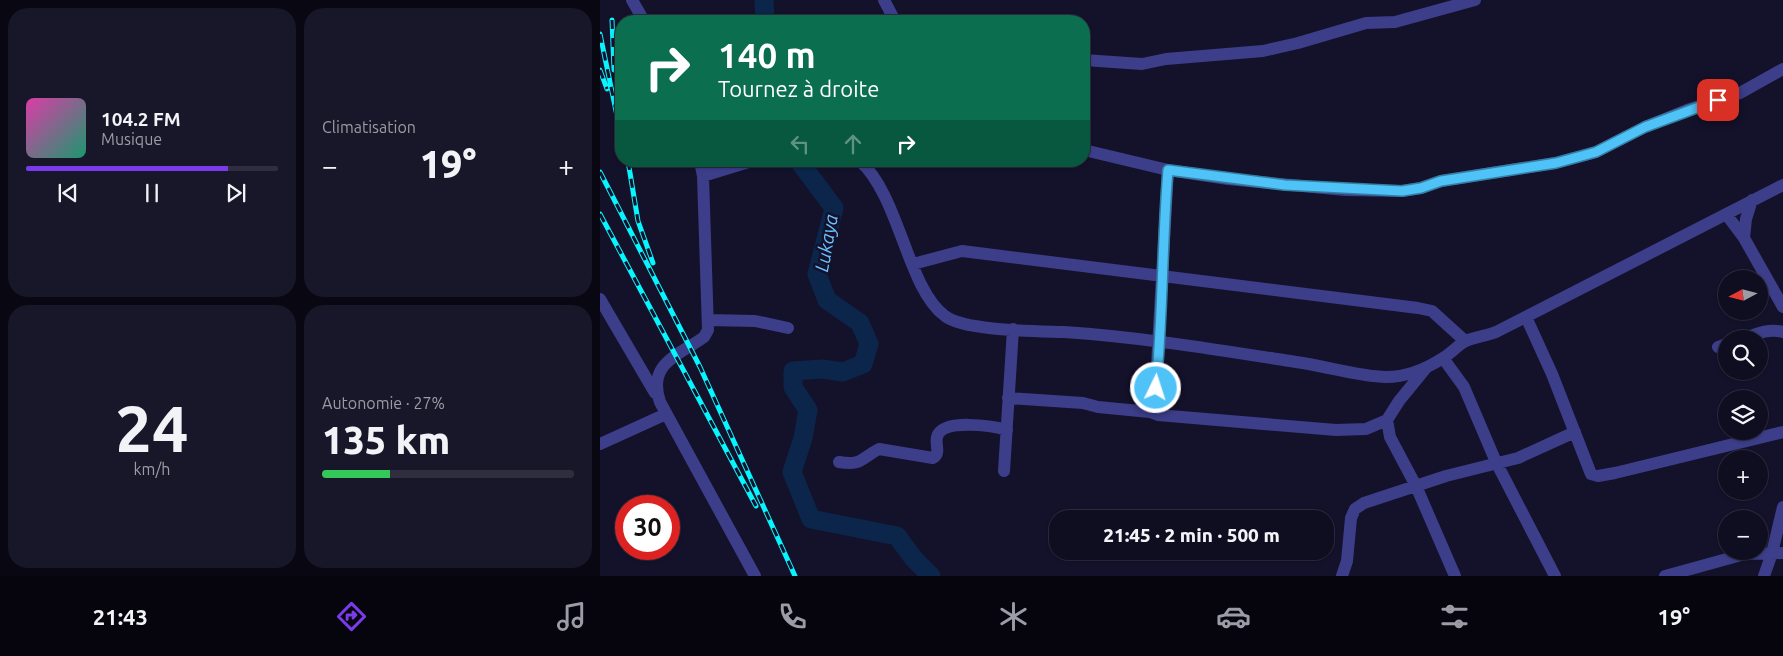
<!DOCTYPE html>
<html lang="fr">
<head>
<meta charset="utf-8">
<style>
  :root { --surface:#0f0d20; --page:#181629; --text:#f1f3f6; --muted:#9b9ca5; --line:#2f2d3e; --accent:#7c3aed }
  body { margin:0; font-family:Ubuntu,sans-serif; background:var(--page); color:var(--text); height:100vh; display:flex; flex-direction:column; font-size:19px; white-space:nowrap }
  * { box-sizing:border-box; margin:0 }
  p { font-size:16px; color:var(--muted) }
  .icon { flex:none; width:28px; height:28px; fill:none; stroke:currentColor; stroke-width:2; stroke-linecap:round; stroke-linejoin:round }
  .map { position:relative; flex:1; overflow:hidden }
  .drawer { display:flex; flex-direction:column; gap:8px; padding:8px; background:#080712; width:600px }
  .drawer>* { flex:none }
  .banner { position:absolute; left:15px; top:15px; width:475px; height:152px; border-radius:20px; box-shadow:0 1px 4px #0004,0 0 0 1px var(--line); background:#0b6e4f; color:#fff; overflow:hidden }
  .needle { width:32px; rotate:263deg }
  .controls { position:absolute; left:1118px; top:270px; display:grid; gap:10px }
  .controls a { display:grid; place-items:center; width:50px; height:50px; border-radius:50%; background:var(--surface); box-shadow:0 1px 4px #0004,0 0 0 1px var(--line); font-size:25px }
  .speed { position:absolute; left:15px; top:495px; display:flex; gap:10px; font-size:25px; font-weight:700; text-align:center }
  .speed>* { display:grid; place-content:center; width:65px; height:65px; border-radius:50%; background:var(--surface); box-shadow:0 1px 4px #0004,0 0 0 1px var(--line); line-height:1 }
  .speed .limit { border:8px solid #d22; background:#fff; color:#111 }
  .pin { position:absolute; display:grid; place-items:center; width:42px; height:42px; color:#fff; margin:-21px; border-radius:10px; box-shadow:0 2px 8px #0006 }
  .me { position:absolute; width:55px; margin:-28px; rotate:4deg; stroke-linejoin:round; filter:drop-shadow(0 0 4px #0008) }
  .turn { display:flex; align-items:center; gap:18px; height:105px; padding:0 20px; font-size:22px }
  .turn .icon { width:65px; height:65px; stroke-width:2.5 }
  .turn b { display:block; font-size:35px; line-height:42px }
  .lanes { display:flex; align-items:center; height:48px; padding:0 20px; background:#0003; justify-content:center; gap:25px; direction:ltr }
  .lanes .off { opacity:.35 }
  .big { font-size:38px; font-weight:800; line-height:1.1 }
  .drawer .widget { flex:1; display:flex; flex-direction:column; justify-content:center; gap:8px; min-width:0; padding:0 18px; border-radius:20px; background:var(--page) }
  .drawer .dial { align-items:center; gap:0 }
  .dial b { font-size:65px; line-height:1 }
  .song { display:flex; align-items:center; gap:15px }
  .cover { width:60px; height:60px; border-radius:8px; background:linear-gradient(135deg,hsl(320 70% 55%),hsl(160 70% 35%)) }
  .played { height:5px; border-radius:2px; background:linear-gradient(90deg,var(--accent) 80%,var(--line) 80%) }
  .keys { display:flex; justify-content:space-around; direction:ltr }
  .heat { display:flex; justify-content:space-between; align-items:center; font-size:28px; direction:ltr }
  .charge { height:8px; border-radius:4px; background:linear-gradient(90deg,#34c759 27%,var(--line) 0) }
  .drawer .tiles { flex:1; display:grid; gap:8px; grid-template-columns:repeat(2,1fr) }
  .trip { position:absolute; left:449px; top:510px; width:285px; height:50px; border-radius:20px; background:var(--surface); box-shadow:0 1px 4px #0004,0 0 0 1px var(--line); font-weight:800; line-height:50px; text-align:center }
  .dock { display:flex; height:80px; justify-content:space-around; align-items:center; background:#06050d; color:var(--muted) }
  .dock .icon { width:35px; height:35px }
  .dock .selected { color:var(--accent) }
  .dock b { font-size:22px; color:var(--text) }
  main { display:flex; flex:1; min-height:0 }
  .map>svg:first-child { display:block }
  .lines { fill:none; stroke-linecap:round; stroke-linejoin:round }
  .river { stroke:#0b264a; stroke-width:19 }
  .street { stroke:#3c3e8a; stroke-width:12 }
  .rail-casing { stroke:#07f5ff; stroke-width:5 }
  .rail { stroke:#14112b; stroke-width:3; stroke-dasharray:9; stroke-linecap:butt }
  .route-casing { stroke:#337fa1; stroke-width:12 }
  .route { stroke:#4fc3f7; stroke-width:9 }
  .labels { text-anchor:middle; stroke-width:5; stroke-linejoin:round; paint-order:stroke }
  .water-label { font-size:19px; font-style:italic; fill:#69c2ff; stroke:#14112b }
</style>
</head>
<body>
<main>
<section class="drawer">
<div class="tiles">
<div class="widget">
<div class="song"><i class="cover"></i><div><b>104.2 FM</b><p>Musique</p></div></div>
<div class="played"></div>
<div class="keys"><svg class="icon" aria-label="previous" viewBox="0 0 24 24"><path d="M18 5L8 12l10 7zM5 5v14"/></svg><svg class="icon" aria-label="pause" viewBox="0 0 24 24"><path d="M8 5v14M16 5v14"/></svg><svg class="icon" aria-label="next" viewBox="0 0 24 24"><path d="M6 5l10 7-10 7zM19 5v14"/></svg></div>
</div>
<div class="widget"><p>Climatisation</p>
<div class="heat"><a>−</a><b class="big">19°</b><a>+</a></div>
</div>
<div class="widget dial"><b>24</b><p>km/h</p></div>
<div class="widget"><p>Autonomie · 27%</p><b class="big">135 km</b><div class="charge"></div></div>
</div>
</section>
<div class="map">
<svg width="1183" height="576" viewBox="0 0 1183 576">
  <rect width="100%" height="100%" fill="#14112b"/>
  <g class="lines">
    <path class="river" d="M164,0L165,21
      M199,161L234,208L217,274L227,300L260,323L269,344L263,364L243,372L222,369L193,371V387L208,410L203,438L192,472L211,519L297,536L314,559L331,576"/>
    <path class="street" d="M32,0L44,21
      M284,0L295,21
      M484,60L542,64L566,59L663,51L698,43L766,23L795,22L875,0
      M484,150L568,170L628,179L745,190L802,191L821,188L841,181L955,163L996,152L1045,127L1087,110L1140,93L1183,69
      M100,161L103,176L108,330L104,337C78,356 47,363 60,402L155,576
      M260,161C300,197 307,288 345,316C364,331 437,331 464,332C541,337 619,350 696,362C726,366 757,376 786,377C806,377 826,369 843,358C850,354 856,347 864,342C872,337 887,336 896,332L1183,185
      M103,176L152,161
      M1126,214L1144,238L1183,307
      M1144,238L1146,219L1152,200
      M313,264L362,251L818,308L832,311L865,341
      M0,299L55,393
      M926,317L952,374L991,474L998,476L1015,473L1183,432
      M108,320L155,321L188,328
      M1143,339C1156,334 1169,328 1183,332
      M1118,347L1126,344
      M843,358L864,387L896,462L955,576
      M826,368L799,401L787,420L790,437L816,486L855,576
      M408,398L483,403L498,407L550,412L558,415L736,430L766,429L787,420
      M558,415L555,400L568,170
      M0,444L66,414
      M239,462C262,466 261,458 279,449L333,458C341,453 335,445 337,437C342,418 393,426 407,430
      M404,471L413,329
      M742,576L747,561L751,518L755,509L764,503L846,476L918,458L975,432
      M1065,576L1145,554L1183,553
      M1164,576L1172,553L1183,507"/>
    <g class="rail-casing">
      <path id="rail" d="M12,20L14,70
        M0,34L21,135
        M0,70L7,89
        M28,161L38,221L53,263
        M0,172L100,367L195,576
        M0,214L156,506"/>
    </g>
    <use href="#rail" class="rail"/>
  </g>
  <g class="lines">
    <g class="route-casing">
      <path id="route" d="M556,388C563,315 562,242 568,170L685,185L802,191L821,188L841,181L956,163L996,152L1045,127L1118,100"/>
    </g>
    <use href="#route" class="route"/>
  </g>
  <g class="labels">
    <g class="water-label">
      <text transform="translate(226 243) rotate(-80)" y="7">Lukaya</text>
    </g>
  </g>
</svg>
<div class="controls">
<a><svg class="needle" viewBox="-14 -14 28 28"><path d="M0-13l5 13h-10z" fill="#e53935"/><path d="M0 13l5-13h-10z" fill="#9b9ca5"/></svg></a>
<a><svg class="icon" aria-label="search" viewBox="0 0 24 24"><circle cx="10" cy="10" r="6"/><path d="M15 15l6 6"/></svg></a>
<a><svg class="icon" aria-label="layers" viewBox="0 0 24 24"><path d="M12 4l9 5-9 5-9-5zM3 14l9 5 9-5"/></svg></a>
<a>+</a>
<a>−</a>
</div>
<div class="speed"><div class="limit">30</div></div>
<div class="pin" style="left:1118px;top:100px;background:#d93025"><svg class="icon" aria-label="arrive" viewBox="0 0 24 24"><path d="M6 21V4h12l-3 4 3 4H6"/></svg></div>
<svg class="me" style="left:556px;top:388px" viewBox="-20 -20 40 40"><circle r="17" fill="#4fc3f7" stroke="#fff" stroke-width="3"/><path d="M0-11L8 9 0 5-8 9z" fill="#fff"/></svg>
<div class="trip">21:45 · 2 min · 500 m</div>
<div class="banner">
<div class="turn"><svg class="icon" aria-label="right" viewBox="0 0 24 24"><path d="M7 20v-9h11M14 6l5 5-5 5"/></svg><div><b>140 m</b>Tournez à droite</div></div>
<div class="lanes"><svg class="icon off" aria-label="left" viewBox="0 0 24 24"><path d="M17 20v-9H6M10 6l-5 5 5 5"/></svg><svg class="icon off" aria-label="ahead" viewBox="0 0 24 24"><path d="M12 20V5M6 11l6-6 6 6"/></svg><svg class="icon" aria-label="right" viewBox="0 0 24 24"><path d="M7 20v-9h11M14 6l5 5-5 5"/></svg></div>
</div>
</div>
</main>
<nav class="dock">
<b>21:43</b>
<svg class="icon selected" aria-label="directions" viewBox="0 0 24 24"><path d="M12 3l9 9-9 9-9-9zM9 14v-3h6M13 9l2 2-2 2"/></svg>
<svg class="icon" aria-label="music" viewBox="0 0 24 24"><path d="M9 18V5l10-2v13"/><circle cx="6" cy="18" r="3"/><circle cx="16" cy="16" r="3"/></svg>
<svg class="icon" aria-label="phone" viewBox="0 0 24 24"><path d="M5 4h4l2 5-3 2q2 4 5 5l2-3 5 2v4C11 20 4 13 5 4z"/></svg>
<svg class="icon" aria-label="climate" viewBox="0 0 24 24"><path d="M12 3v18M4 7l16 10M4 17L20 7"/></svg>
<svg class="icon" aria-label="car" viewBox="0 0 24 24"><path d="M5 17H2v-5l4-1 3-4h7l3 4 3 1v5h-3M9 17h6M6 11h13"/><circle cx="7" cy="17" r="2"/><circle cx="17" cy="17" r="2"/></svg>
<svg class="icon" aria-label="filters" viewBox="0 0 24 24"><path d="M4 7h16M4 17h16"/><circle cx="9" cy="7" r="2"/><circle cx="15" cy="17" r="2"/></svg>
<b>19°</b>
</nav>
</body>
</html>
